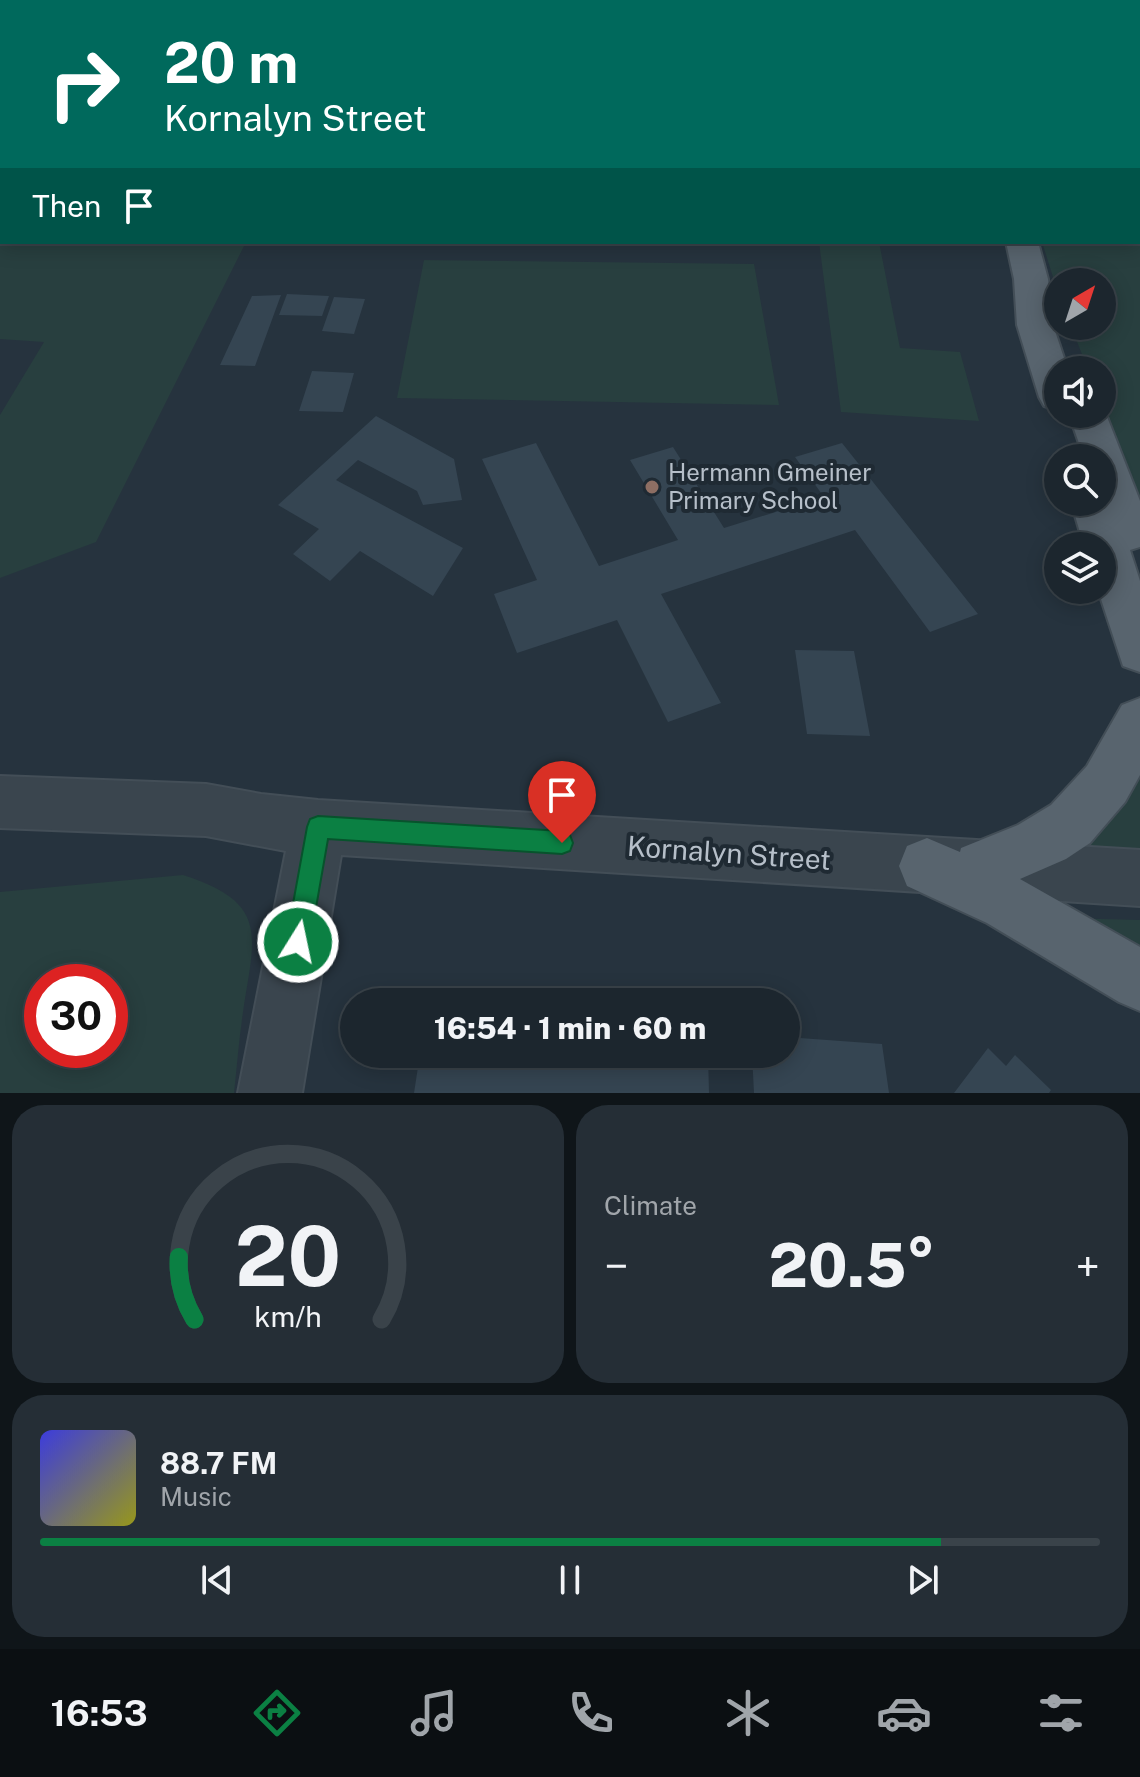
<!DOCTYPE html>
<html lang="en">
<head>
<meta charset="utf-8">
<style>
  :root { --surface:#1c262e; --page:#252e36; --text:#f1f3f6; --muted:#a0a5aa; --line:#3a434a; --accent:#0b8043 }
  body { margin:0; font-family:"Public Sans",sans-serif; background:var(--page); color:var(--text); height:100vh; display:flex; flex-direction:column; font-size:30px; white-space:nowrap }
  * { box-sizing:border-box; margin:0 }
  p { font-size:26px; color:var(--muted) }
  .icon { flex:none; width:44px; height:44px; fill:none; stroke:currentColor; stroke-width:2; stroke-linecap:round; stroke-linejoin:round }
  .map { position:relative; height:1093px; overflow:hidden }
  .panel { display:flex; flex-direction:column; gap:12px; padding:12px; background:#0f1519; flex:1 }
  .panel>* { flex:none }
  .banner { position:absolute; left:0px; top:0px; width:1140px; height:244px; box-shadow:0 4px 20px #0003,0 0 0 2px var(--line); background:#00695c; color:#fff; overflow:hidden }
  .needle { width:52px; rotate:39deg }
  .fabs { position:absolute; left:1044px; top:268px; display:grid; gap:16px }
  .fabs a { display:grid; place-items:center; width:72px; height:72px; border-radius:50%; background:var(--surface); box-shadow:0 4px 20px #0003,0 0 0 2px var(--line); font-size:40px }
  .speed { position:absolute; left:24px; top:964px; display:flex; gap:16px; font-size:40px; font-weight:700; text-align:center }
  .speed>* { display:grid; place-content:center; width:104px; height:104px; border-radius:50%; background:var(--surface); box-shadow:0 4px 20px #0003,0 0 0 2px var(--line); line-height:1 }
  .speed .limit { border:12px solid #d22; background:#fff; color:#111 }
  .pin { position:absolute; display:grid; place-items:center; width:68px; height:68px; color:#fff; margin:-82px -34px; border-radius:50% 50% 50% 0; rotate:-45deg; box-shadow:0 0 8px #0007 }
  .pin .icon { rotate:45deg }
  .me { position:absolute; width:88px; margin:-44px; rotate:10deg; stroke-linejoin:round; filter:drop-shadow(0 0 6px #0008) }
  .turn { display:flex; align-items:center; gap:28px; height:168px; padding:0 32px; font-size:36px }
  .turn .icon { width:104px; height:104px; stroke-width:2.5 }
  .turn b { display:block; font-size:56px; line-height:68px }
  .then { display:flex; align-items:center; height:76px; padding:0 32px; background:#0003; gap:16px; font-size:30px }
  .big { font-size:60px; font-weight:800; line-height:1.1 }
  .panel .tile { flex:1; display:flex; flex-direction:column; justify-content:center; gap:12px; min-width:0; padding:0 28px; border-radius:32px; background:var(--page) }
  .panel .dial { align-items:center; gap:0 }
  .dial svg { height:208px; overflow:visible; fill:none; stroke:var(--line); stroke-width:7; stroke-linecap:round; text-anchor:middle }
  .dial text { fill:var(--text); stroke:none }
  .song { display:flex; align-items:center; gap:24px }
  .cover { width:96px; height:96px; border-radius:12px; background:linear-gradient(135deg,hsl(240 70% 55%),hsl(60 70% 35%)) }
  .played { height:8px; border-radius:4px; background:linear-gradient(90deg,var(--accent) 85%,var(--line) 85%) }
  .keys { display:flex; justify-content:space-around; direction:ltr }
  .heat { display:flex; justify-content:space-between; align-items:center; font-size:44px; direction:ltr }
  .panel .tiles { flex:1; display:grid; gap:12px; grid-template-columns:1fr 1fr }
  .tile:last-child { grid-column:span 2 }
  .trip { position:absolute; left:340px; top:988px; width:460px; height:80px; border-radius:40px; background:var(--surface); box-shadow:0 4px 20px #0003,0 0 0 2px var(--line); font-weight:800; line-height:80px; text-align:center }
  .tabs { display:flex; height:128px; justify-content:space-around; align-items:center; background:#0b0f12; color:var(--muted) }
  .tabs .icon { width:56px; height:56px }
  .tabs .selected { color:var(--accent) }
  .tabs b { font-size:36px; color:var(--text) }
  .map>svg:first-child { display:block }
  .green { fill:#283f3f; fill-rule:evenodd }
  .building { fill:#354552 }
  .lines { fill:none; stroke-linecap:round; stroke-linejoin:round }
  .minor-casing { stroke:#434e57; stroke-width:4 }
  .major-casing { stroke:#434e57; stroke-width:4 }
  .minor { fill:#3a454e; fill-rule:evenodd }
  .major { fill:#58646e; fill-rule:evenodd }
  .route { fill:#0b8043; stroke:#07532c; stroke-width:2 }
  .education-dot { fill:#8d6e63; stroke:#1f2a33; stroke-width:3 }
  .labels { text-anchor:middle; stroke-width:8; stroke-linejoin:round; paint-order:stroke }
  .poi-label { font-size:24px; fill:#b6bfc9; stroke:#1f2a33; text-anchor:start }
  .near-street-label { font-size:28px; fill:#b6bfc9; stroke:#1f2a33 }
</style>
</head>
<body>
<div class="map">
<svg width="1140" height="1093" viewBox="0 0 1140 1093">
  <rect width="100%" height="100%" fill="#26333e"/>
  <path class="green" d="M269,0H927V2H269Z
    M1138,16L1140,17V497L1102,407V370H1088L1071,326H1102V282H1058V293L1042,242H1138Z
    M0,174L2,242H246L96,542L0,578V415L44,342L0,339Z
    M819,242H879L900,348L960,352L979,421L841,412Z
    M424,260L754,264L779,405L397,398Z
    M1140,763V851L1060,847Z
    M183,875C271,903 254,937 243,1012C239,1039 237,1066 234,1093H0V892ZM110,982V1050H42V982Z
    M1062,918L1140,920V963Z"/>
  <path class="building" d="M287,294L329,296L322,316L279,315Z
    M281,295L255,366L220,365L252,296Z
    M334,297L365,299L354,334L322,331Z
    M312,371L354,373L343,412L299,411Z
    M376,416L454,459L462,500L423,505L417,491L358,460L336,480L463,548L433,596L360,551L330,581L293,554L319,529L278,505Z
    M536,443L599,566L678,540L630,460L673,447L724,528L824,497L795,457L842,443L978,614L930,632L855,530L661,594L721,703L668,722L617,620L517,653L494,594L537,580L482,459Z
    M795,650L854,651L870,736L807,734Z
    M786,1037L882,1044L889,1093H754L752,1054H786Z
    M988,1048L1006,1066L1015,1055L1051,1090L1049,1093H954Z
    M420,1054H708L709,1093H414Z"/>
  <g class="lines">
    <g class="minor-casing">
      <path id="minor" d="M0,118H2V134H0Z
        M0,776L206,784L261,794L318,800L1140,850V906L341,855L302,1093H238L286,851L206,836L0,828Z"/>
    </g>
    <g class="major-casing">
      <path id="major" d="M946,0H970L971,2H947Z
        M1006,242H1038L1048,279L1053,325L1068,370H1058V410L1044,406L1039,397L1017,325L1014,279Z
        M1102,404L1140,501V547L1130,550L1140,581V672L1123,666L1098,590H1102V546H1084L1071,502H1102V458H1084L1069,414H1102Z
        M1140,698V775L1125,802L1090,843L1066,859L1020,879L1140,947V1011L1119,1002L987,923L907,886L899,866L907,846L927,838L960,852L961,848L1018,825L1051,805L1087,766L1122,705Z"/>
    </g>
    <use href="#minor" class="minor"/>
    <use href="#major" class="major"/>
  </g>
  <path class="route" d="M318,816L562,831L570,835L573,843L570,851L562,854L328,839L310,942L306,950L298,954L289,950L286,942L307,827L310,819Z"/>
  <circle class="education-dot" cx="652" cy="487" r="8"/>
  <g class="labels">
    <g class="poi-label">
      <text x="668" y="481">Hermann Gmeiner<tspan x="668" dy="28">Primary School</tspan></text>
    </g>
    <g class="near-street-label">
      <text transform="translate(729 853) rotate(4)" y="10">Kornalyn Street</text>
    </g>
  </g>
</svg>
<div class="fabs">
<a><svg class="needle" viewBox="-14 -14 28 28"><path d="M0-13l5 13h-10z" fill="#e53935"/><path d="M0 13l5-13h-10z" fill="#a0a5aa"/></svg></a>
<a><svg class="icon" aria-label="sound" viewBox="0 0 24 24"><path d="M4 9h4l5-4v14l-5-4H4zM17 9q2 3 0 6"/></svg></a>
<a><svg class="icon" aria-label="search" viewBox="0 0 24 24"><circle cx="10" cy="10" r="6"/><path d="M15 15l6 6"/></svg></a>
<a><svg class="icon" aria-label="layers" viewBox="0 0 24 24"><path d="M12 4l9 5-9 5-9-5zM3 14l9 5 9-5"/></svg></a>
</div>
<div class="speed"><div class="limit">30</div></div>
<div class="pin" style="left:562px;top:843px;background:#d93025"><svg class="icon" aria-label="arrive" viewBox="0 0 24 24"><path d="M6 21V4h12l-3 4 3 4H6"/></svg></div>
<svg class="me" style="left:298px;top:942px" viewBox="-20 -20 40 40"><circle r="17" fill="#0b8043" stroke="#fff" stroke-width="3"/><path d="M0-11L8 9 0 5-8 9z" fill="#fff"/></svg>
<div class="trip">16:54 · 1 min · 60 m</div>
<div class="banner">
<div class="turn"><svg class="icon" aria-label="right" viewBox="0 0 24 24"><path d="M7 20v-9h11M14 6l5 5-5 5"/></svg><div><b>20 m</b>Kornalyn Street</div></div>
<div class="then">Then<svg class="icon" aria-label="arrive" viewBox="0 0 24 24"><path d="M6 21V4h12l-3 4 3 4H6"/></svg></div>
</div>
</div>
<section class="panel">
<div class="tiles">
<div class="tile dial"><svg viewBox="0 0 100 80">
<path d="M14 69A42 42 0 1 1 86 69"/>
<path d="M14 69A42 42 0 0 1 8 45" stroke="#0b8043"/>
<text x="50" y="56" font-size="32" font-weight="700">20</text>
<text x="50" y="72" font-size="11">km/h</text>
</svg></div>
<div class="tile"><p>Climate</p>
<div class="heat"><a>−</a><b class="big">20.5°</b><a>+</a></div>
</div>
<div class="tile">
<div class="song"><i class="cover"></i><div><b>88.7 FM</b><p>Music</p></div></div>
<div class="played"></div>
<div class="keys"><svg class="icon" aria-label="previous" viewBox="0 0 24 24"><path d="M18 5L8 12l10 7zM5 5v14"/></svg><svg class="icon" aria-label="pause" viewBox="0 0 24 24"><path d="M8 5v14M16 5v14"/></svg><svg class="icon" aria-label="next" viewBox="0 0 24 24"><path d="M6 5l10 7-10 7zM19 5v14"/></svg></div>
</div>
</div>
</section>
<nav class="tabs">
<b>16:53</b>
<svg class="icon selected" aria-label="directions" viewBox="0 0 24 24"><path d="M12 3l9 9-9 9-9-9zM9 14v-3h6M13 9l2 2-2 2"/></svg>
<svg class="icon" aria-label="music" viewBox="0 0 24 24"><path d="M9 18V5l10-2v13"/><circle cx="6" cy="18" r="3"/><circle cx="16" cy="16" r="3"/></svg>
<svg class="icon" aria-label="phone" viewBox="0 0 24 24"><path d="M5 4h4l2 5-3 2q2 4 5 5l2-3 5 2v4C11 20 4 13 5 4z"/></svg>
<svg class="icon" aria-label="climate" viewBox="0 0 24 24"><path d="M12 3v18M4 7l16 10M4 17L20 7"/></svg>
<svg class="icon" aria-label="car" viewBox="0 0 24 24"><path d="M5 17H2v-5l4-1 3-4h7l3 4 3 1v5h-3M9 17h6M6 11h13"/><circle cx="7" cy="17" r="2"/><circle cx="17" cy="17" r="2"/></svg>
<svg class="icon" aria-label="filters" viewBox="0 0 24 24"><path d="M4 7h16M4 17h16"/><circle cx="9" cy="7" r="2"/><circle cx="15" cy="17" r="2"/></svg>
</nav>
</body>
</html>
